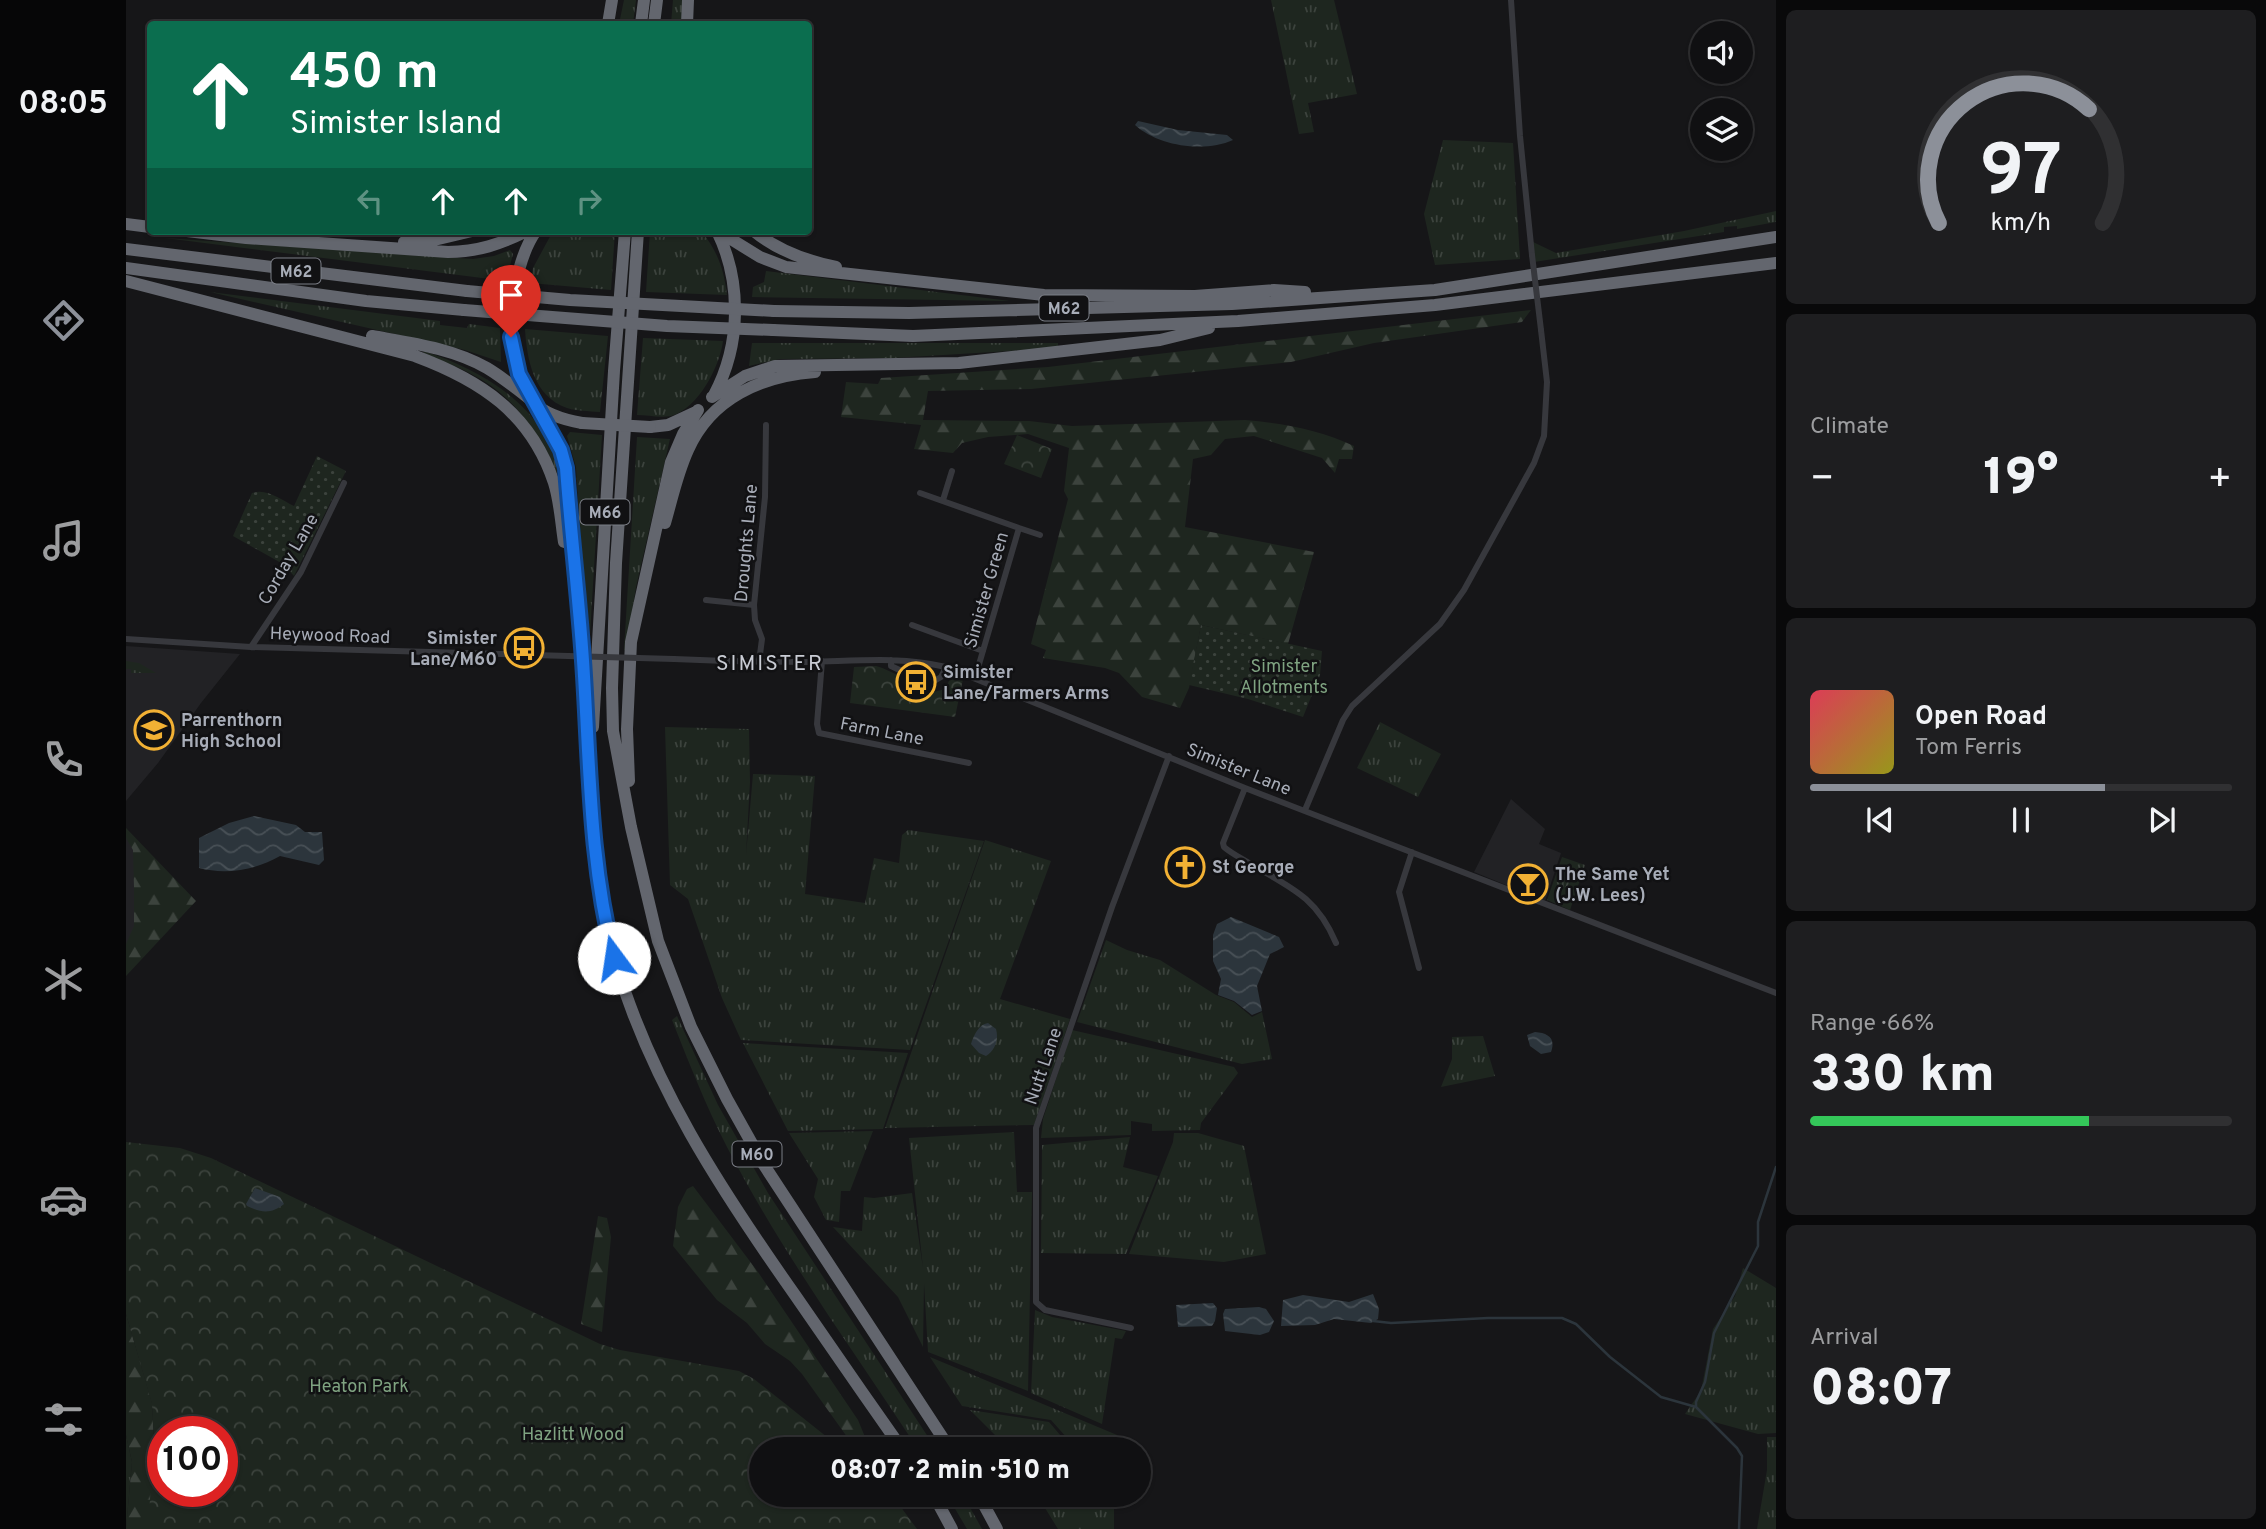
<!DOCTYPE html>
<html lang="en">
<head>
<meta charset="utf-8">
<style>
  :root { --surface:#101012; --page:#1e1e20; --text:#f1f3f6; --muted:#9c9d9f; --line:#303032; --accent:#8c9099 }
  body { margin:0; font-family:Overpass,sans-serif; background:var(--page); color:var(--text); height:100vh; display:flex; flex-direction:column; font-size:26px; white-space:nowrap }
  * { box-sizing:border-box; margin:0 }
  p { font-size:23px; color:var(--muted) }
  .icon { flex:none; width:38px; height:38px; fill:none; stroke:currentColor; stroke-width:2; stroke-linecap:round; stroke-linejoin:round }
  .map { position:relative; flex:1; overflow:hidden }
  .drawer { display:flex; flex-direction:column; gap:10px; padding:10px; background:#09090a; width:490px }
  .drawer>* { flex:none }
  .top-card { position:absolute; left:21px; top:21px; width:665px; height:214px; border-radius:7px; box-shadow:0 2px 5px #0004,0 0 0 2px var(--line); background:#0b6e4f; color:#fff; overflow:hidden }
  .controls { position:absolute; left:1564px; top:21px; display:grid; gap:14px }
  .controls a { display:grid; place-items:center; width:63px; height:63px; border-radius:50%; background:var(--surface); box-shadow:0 2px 5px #0004,0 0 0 2px var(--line); font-size:35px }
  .speed { position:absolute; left:21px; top:1416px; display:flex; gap:14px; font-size:35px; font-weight:700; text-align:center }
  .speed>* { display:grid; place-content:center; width:91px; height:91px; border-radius:50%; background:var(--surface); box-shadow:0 2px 5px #0004,0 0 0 2px var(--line); line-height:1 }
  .speed .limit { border:10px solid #d22; background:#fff; color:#111 }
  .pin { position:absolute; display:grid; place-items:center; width:60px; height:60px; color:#fff; margin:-72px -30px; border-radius:50% 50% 50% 0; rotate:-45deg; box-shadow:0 0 7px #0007 }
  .pin .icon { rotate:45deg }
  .me { position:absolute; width:77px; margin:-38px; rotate:346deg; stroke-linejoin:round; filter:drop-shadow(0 0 5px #0008) }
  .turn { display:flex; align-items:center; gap:24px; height:147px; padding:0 28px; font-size:32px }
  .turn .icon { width:91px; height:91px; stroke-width:2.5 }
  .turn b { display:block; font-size:49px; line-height:60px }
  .lanes { display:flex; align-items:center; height:66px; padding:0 28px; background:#0003; justify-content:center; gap:35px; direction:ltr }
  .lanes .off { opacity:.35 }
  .big { font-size:52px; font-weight:800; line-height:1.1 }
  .drawer .widget { flex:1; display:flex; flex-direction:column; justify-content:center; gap:10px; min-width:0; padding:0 24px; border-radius:10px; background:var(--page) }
  .drawer .dial { align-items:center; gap:0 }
  .dial svg { height:182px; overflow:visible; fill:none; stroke:var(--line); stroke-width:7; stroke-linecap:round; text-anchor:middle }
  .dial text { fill:var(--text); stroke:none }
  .song { display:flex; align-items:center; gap:21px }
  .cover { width:84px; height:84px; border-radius:10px; background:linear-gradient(135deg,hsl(350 70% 55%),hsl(60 70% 35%)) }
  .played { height:7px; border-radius:4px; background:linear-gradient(90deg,var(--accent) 70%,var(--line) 70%) }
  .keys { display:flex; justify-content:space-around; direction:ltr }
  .heat { display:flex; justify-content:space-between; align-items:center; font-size:38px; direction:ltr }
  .charge { height:10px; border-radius:5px; background:linear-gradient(90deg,#34c759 66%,var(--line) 0) }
  .trip { position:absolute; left:623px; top:1437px; width:402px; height:70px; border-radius:35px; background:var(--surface); box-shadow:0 2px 5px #0004,0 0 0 2px var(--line); font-weight:800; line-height:70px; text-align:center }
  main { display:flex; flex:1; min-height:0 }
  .tab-bar { display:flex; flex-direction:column; width:126px; justify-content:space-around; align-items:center; background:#060607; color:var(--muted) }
  .tab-bar .icon { width:49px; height:49px }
  .tab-bar .current { color:var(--accent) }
  .tab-bar b { font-size:32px; color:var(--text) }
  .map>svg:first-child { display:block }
  .built { fill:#222225 }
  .grass { fill:url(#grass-tufts) }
  .forest { fill:url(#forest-firs) }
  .park { fill:url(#park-crowns); fill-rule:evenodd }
  .garden { fill:url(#garden-dots) }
  .water { fill:url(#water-waves) }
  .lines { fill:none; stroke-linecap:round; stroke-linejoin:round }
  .stream { stroke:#2c353c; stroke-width:2.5 }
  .minor { stroke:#37383d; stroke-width:6 }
  .motorway { stroke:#63666e; stroke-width:12 }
  .minor-bridge { stroke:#37383d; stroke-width:6 }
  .motorway-bridge { stroke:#63666e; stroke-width:12 }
  .route-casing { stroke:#114b97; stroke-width:18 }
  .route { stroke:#1a73e8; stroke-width:12 }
  .labels { text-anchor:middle; stroke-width:5; stroke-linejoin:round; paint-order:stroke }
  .shield { fill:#111113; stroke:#7b7e86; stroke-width:2 }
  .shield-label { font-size:16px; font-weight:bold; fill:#a8adb8 }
  .street-label { font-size:18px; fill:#a8adb8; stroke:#111113 }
  .poi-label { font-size:18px; font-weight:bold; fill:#a8adb8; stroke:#111113; text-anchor:start }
  .park-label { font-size:18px; fill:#7fa381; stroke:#111113 }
  .quarter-label { font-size:21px; letter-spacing:2px; fill:#c9ccd4; stroke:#111113 }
</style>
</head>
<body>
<main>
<nav class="tab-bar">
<b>08:05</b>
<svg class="icon current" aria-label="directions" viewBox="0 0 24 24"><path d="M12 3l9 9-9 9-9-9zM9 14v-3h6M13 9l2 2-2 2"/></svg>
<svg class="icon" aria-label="music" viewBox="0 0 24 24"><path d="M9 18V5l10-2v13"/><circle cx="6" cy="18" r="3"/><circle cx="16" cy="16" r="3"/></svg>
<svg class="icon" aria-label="phone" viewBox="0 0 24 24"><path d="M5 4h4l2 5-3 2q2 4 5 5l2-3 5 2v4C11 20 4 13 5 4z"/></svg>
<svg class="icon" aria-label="climate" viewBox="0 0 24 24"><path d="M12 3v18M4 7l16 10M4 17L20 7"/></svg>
<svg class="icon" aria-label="car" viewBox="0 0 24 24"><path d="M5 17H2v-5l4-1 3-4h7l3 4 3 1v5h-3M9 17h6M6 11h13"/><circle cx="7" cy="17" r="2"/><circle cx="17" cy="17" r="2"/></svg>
<svg class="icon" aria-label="filters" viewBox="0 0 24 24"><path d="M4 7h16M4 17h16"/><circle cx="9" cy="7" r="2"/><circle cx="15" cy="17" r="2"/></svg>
</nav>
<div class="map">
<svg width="1650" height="1529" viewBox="0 0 1650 1529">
  <defs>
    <pattern id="grass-tufts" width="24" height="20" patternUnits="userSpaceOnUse" patternTransform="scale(1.75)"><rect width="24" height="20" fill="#1e261f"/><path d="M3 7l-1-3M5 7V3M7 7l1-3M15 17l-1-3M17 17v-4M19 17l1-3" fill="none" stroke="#3c433d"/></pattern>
    <pattern id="forest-firs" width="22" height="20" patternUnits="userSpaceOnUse" patternTransform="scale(1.75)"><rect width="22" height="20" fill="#1e261f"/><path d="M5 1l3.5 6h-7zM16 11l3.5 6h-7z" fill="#3c433d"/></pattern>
    <pattern id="park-crowns" width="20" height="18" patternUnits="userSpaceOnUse" patternTransform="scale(1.75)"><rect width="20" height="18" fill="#1e261f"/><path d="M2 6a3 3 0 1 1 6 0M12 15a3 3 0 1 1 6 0" fill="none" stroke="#3c433d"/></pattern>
    <pattern id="garden-dots" width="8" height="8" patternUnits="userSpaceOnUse" patternTransform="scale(1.75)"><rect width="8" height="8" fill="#1e261f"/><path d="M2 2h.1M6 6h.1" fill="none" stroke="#3c433d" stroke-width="1.8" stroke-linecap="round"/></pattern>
    <pattern id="water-waves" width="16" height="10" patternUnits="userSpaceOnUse" patternTransform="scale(1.75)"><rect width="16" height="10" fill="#2c353c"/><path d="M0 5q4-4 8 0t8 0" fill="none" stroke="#485056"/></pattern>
  </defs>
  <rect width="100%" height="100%" fill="#161618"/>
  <path class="built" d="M0,646L114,654L75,703L32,763L0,801Z
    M1385,799L1419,829L1413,844L1435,853L1419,901L1348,872Z
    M0,831L63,904L0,970Z"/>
  <path class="grass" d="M498,0H510L507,24H493Z
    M547,0H558V24H545Z
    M1145,0H1208L1231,94L1182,103L1188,132L1173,134Z
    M1317,140L1387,143L1394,259L1309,265L1298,214Z
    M1650,211V222L1611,229V226L1598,227V232L1408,262L1407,242L1430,253L1558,231Z
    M427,231H489L485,290L404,283L407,268Z
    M524,231L576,232C592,252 598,270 601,295L520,292Z
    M39,238L347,259L368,256L384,250L387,254L380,281Z
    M640,271L884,301L626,297L627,287L638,282Z
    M84,292L314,321V325L341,328L343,324L374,328L375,362L339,350Z
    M399,329L482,336L474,412C463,411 450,411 441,408C407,396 401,359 399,329Z
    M517,338L597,341C594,366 572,409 545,416C534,418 521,415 511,415Z
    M626,343H932V348L767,358L654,359L623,366Z
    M298,351C358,371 422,408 433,476C396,404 375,381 297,354Z
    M444,432L476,435L464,635L454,534L450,467L441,436Z
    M511,437L544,439L510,587L500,650H498Z
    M0,661L13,663L30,673H5V669H0Z
    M1254,722L1315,754L1292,797L1231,768Z
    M539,727L623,729L624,782L620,855L627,774L689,776L679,894L739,903L748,858L773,863L776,835L782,830L858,841L784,1050L615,1040L596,998L562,899L544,885Z
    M859,840L925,861L874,999L944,1019L908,1125L759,1128Z
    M1436,857L1459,865L1444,910L1421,900Z
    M980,940L1001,950L1034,960L1090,995L1108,1002L1126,1017L1136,1012L1146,1059L1116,1064L951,1022Z
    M551,1016L592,1105L642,1193L810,1449H792C727,1350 656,1253 601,1147C580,1106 563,1063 546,1020Z
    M946,1030L1108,1067L1112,1073L1075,1123L1074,1130L1026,1131V1124L1005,1121V1135L915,1138L917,1119Z
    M1357,1036L1369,1076L1315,1087L1326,1059V1037Z
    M617,1043L782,1053L757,1129L662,1131Z
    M747,1131L724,1191H715L713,1222L700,1220L688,1197L692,1179L663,1133Z
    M888,1132L891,1192H906L902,1391L802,1352L798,1283L797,1347L772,1297L707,1227L736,1231L738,1197L748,1198L786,1193L797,1268L783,1138Z
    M1048,1133H1072L1118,1146L1140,1254L1098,1262L1003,1254L1047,1142Z
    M1004,1137L997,1167L1032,1176L1000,1254L915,1253L916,1145Z
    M1617,1268L1650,1288V1433L1632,1434L1559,1414L1575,1391L1587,1329L1609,1296Z
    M909,1310L926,1317L1000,1331L996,1339L989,1338L976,1424L905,1393Z
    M804,1357L991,1435V1449H951L925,1420L836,1406Z
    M844,1410L923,1422L946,1449H883Z
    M0,1435L6,1462L0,1529Z
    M1641,1437H1650V1529H1631L1641,1470Z
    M821,1495H837L856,1529H841Z
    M911,1495H984L988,1499V1529H932Z"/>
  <path class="forest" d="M1405,310L1396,322L1248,343L1165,362L905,389L802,391L797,420L903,421L946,426L1119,420C1155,423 1195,430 1228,446L1226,459H1213L1209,473L1196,458L1128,436L1099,439L1085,455L1067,459L1059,527L1188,552L1162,644L1075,625L1063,688L1054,708L1016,697L993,673L979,668L917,658L920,650L905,644L942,499L938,491L943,448L902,434L862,437L836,443L827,453L788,449L795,425L715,417L720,382L752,384L755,378L922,367Z
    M0,828L70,901L0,976V944L8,926V887L7,850L0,838Z
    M567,1186L632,1272L732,1420L739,1437L735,1443L730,1444L724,1441L676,1374L664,1361L639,1344L621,1323L591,1300L547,1246L552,1207L561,1189Z
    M472,1216L481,1218L485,1237L476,1332L455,1324Z
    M0,1314L26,1403L28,1440L37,1491L66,1529H0L6,1462L0,1435Z"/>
  <path class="park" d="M891,435L926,449L915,478L878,464Z
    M750,666C767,670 797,692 808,692C809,692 818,689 819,689L826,675L837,679L829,717L724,703L728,667Z
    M0,1142L54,1148L85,1158L474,1344L494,1350L613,1371L628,1379L716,1449H635V1494L766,1495L791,1529H22L28,1440L26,1404L0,1314ZM37,1432H96V1491H37Z"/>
  <path class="garden" d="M191,456L220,471L168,576L157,564L107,536L126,493C141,488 155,500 168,506Z
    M1075,625L1196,651L1194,675L1177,717L1122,699L1063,685Z"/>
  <path class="water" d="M1012,121L1052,130L1101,135L1107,140C1078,153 1032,146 1009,125Z
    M128,816L170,825L179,832H196L198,860L193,865L154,856C130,870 100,875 73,868V838L103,823Z
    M1105,917L1153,937L1158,947L1144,954L1131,986L1136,1011L1126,1015L1108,1001L1092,995L1095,979L1087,961V935L1091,924Z
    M862,1023L870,1029C873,1039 869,1051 860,1056L853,1053L845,1044C848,1035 852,1025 862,1023Z
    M1409,1032C1422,1033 1430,1038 1425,1052L1415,1054L1404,1046L1401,1035Z
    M129,1188L154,1197L158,1204C146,1214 135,1213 121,1206L120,1204Z
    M1247,1294L1253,1309L1252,1319L1245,1323L1208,1319L1189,1325L1155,1326L1157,1300L1177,1295L1223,1302Z
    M1087,1303L1091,1308L1089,1321L1086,1326L1052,1327L1050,1305Z
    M1133,1307L1140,1309L1148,1321L1143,1332L1134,1335L1099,1331L1097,1314L1099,1309Z"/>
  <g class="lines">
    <path class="stream" d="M1247,1321L1265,1323L1362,1318H1436L1450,1324L1484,1357L1535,1397L1570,1407
      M1613,1529L1616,1456L1611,1448L1570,1407V1402L1579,1382L1588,1333L1632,1246V1222L1650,1167"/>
    <path class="minor" d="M1385,0L1394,136L1406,255
      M794,493L893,528L849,678
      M817,500L826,471
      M893,528L914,535
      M580,600L628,605
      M786,625L857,651
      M0,639L125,647L407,655
      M125,647L175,572L218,483
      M548,659C594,661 639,662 684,662C730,661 775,656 820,667L1119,788L1650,993
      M765,660V666L803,684L815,677L820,667
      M696,661L691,724L693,733L843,763
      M633,662L636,639L629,620L628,605L639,497L640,425
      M1119,788L1097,843L1098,847C1106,854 1117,859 1126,865C1166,888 1191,898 1210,943
      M1179,810L1217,720L1226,706L1314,624L1338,590L1408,463L1418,436L1421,382L1415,330
      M1286,852L1273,892L1293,968
      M1005,1328L919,1310L910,1302V1128L986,907L1043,756"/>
    <path class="motorway" d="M482,24L486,0
      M515,24L518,0
      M528,24L531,0
      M561,24L562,0
      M0,224L24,227
      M61,231L120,238L322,252C351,252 375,244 401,231
      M410,231C383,268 374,366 407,402C420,415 439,420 456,423
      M512,231L490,563L486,688L487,731L505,827L532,941L565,1027L601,1099L638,1165L824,1449
      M592,231L634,257L660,267L918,295L1069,296L1148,290L1179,292
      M628,231C651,250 681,261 710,267
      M278,242L304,241L346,231
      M0,249L341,291
      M0,268L240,301L338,310
      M0,281L289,356C354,380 405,413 428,483C434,502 435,523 438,542
      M648,311L783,313L1106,304L1309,290L1650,237
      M647,330L787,336L1112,321L1309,305L1650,263
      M246,336C285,343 326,348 361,368C376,377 391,389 405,400
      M588,395C615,345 616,282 591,231
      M586,397L619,376L649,366L833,363L1034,340L1083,328
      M408,403L435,450L440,468C445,537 454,606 458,676C464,770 462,865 488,957C524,1082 595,1190 669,1295C704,1346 740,1398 776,1449
      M524,427L542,425L570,412
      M539,523C546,499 551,474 562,450C585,398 635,376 689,372
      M467,727L488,371L499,231
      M503,781L501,729L505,642L545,462L557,434L572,410
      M807,1494L826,1529
      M852,1494L871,1529"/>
    <path class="minor-bridge" d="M1406,255L1415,330
      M407,655L548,659"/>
    <path class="motorway-bridge" d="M341,291L444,300L648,311
      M338,310L541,326L647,330
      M456,423L524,427"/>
  </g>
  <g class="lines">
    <g class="route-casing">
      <path id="route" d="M385,337L393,374L435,450L440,468C445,537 454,607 458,676C464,773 464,863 488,958"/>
    </g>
    <use href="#route" class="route"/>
  </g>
  <defs>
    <g id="bus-ring" transform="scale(2.0125)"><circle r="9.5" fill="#111113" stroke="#f2b134" stroke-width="1.5"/><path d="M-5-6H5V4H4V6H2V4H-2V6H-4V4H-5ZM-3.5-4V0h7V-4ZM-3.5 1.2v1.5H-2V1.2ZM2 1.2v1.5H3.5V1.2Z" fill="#f2b134"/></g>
    <g id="school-ring" transform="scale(2.0125)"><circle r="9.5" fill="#111113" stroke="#f2b134" stroke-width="1.5"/><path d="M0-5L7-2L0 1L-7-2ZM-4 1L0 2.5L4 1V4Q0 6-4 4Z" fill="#f2b134"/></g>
    <g id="church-ring" transform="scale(2.0125)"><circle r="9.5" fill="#111113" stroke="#f2b134" stroke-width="1.5"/><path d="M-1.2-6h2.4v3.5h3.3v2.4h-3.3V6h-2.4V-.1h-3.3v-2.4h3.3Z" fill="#f2b134"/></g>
    <g id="bar-ring" transform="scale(2.0125)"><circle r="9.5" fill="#111113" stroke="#f2b134" stroke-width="1.5"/><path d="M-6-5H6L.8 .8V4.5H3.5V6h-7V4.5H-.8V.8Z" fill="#f2b134"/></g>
  </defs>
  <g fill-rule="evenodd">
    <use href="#bus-ring" x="398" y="648"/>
    <use href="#bus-ring" x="790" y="682"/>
    <use href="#school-ring" x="28" y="730"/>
    <use href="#church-ring" x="1059" y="867"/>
    <use href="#bar-ring" x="1402" y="884"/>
  </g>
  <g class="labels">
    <g class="shield">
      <rect x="145.5" y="258.5" width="49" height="25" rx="5"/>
      <rect x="913.5" y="295.5" width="49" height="25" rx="5"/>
      <rect x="454.5" y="499.5" width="49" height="25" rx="5"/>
      <rect x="606.5" y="1141.5" width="49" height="25" rx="5"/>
    </g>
    <g class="shield-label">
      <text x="170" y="277">M62</text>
      <text x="938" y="314">M62</text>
      <text x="479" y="518">M66</text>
      <text x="631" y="1160">M60</text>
    </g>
    <g class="street-label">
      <text transform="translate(620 543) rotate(-85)" y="6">Droughts Lane</text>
      <text transform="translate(162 559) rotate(-60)" y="6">Corday Lane</text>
      <text transform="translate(860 590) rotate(-74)" y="6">Simister Green</text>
      <text transform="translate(204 635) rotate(2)" y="6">Heywood Road</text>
      <text transform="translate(756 731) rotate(11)" y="6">Farm Lane</text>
      <text transform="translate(1113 769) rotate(22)" y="6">Simister Lane</text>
      <text transform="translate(917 1066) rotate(-71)" y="6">Nutt Lane</text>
    </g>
    <g class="poi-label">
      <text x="371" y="644" text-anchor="end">Simister<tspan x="371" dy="21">Lane/M60</tspan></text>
      <text x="817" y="678">Simister<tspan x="817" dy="21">Lane/Farmers Arms</tspan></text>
      <text x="55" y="726">Parrenthorn<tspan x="55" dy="21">High School</tspan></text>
      <text x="1086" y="873">St George</text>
      <text x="1429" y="880">The Same Yet<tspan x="1429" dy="21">(J.W. Lees)</tspan></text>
    </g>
    <g class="park-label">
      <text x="1158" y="672">Simister<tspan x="1158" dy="21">Allotments</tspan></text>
      <text x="233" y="1392">Heaton Park</text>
      <text x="447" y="1440">Hazlitt Wood</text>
    </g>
    <g class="quarter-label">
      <text x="644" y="670">SIMISTER</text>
    </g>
  </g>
</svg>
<div class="controls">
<a><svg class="icon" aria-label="sound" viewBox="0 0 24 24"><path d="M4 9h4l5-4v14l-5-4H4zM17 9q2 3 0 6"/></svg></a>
<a><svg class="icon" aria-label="layers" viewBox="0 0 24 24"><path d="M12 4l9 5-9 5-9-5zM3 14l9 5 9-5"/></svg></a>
</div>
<div class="speed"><div class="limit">100</div></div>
<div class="pin" style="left:385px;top:337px;background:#d93025"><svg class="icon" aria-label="arrive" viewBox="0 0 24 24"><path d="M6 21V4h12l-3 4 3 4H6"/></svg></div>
<svg class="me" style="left:488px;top:958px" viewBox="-20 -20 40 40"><circle r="19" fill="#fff"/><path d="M0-13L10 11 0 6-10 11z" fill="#1a73e8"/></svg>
<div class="trip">08:07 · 2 min · 510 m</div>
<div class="top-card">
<div class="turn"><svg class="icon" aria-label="ahead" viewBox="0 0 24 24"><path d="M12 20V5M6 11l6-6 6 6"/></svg><div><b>450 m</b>Simister Island</div></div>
<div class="lanes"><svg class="icon off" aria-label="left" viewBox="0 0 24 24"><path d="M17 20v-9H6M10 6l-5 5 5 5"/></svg><svg class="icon" aria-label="ahead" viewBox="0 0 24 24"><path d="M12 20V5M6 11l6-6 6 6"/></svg><svg class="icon" aria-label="ahead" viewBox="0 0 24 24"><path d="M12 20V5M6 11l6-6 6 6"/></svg><svg class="icon off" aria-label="right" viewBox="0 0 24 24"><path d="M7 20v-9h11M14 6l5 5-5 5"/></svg></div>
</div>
</div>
<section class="drawer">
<div class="widget dial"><svg viewBox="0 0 100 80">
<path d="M14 69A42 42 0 1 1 86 69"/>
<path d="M14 69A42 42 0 0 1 80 19" stroke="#8c9099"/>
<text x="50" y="56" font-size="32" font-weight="700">97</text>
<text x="50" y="72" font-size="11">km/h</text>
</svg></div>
<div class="widget"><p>Climate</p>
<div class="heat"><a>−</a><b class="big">19°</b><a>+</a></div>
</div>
<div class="widget">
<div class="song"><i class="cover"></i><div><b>Open Road</b><p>Tom Ferris</p></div></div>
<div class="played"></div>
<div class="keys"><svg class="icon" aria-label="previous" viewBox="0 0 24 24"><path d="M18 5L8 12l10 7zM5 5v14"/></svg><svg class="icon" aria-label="pause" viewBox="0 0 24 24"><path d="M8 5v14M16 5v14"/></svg><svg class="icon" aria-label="next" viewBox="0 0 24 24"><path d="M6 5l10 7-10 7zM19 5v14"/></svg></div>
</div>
<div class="widget"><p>Range · 66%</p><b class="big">330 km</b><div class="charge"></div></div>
<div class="widget"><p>Arrival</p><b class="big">08:07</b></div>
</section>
</main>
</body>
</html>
